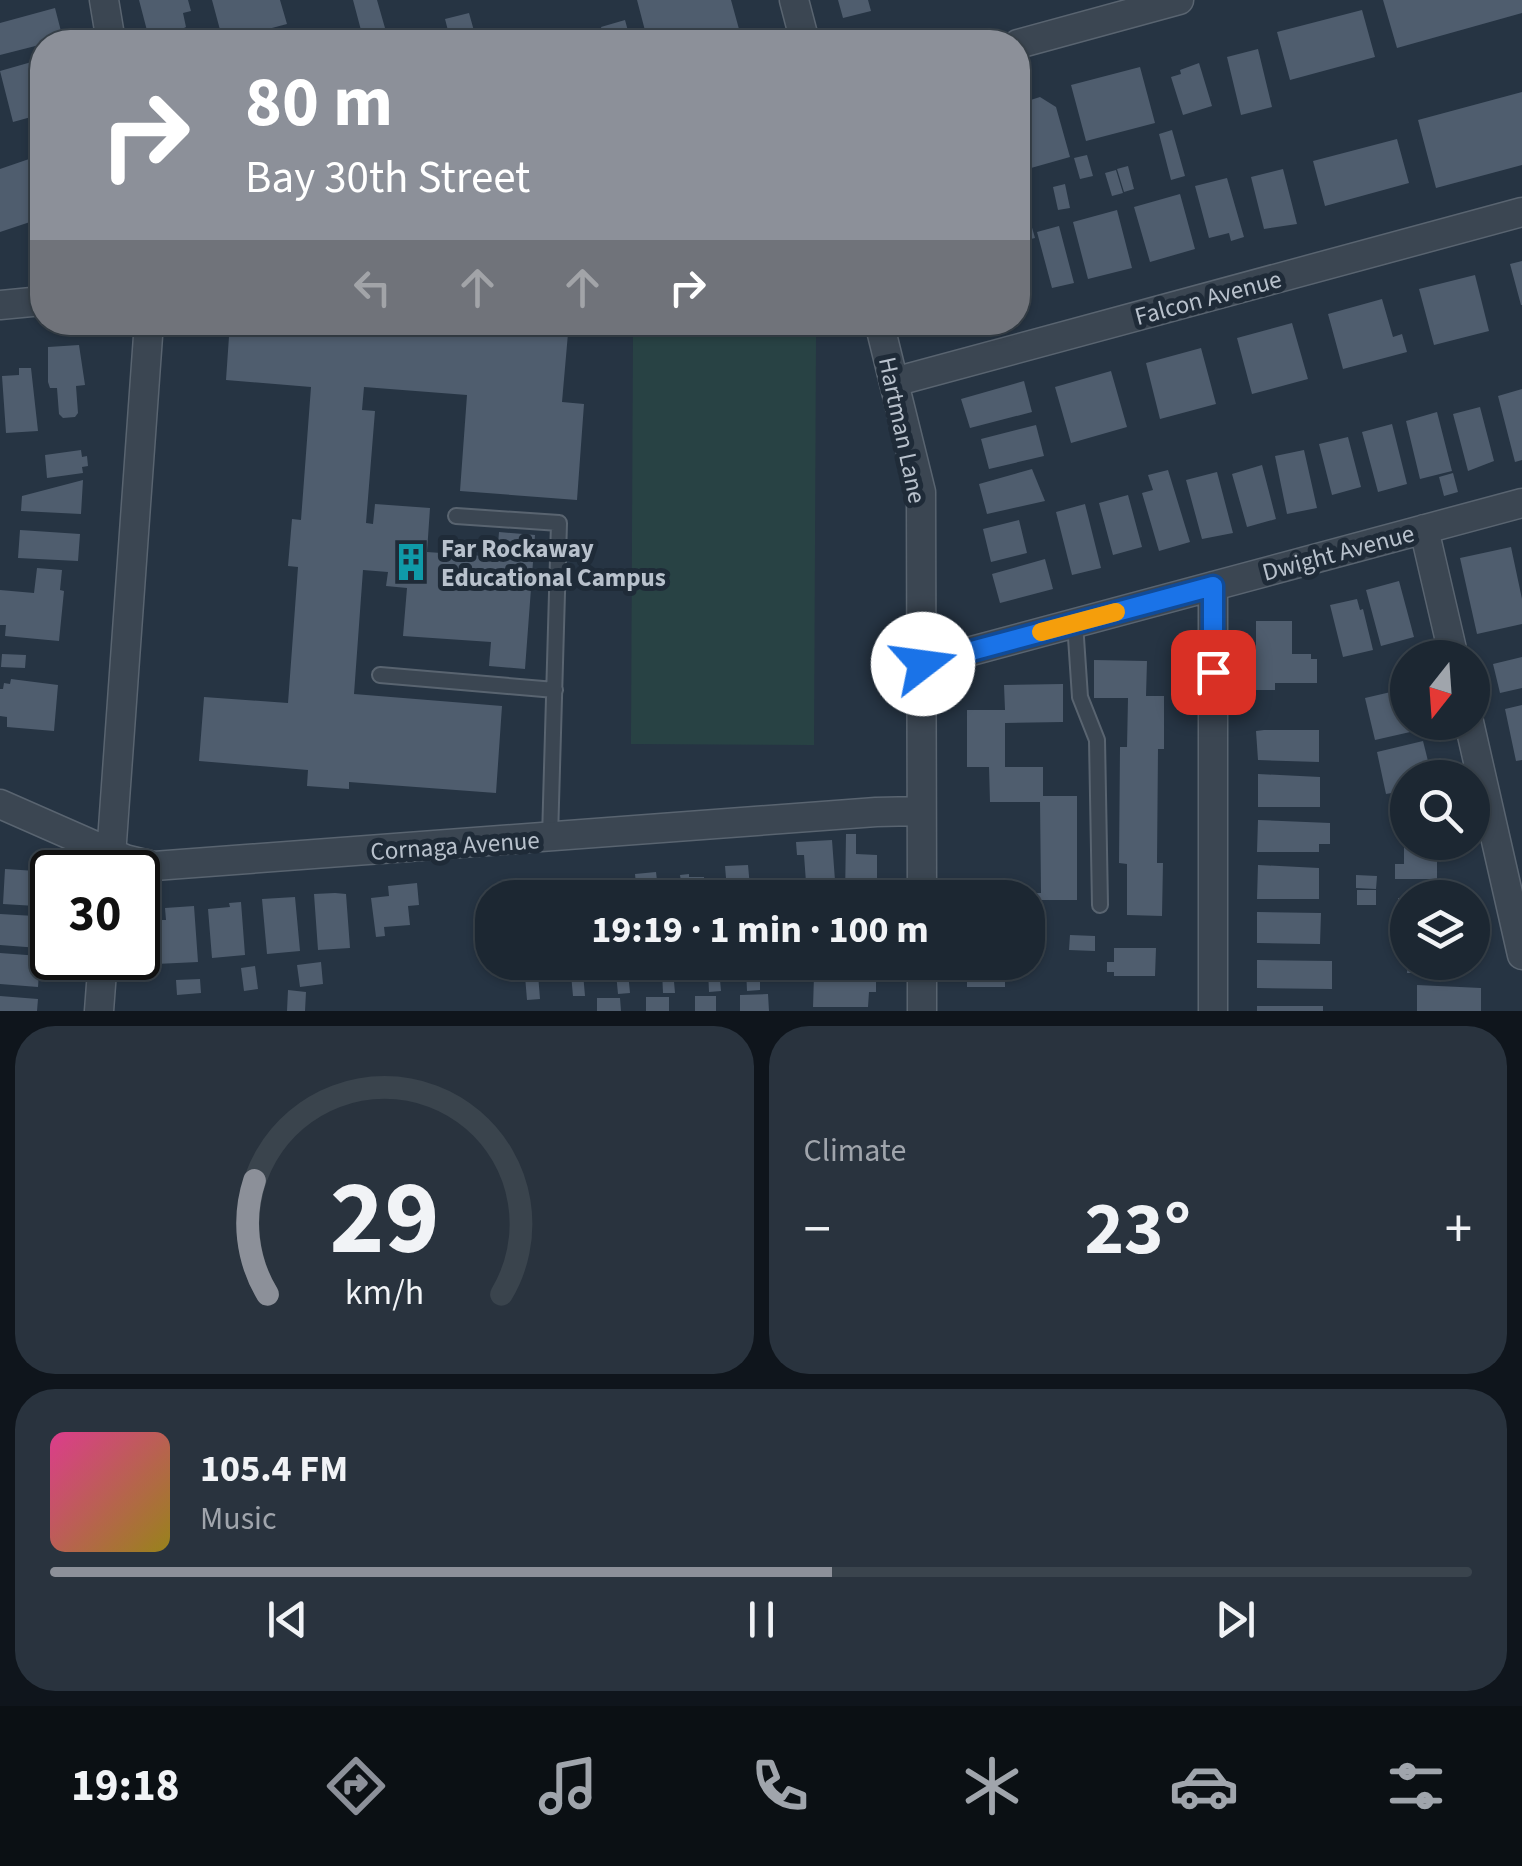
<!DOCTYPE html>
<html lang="en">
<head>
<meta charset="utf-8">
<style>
  :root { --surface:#1c2732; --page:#29333e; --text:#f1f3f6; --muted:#a0a5ac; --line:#3a444d; --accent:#8c9099 }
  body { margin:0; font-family:"Source Sans 3",sans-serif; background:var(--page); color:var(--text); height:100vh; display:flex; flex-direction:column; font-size:38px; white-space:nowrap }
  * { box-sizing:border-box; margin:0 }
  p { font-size:32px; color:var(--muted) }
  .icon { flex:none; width:55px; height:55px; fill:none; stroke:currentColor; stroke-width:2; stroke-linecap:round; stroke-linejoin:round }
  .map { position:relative; height:1011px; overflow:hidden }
  .side { display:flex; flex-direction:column; gap:15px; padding:15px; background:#0f151c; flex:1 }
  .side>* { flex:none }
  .banner { position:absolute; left:30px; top:30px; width:1000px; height:305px; border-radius:40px; box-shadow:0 2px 8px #0004,0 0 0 2px var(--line); background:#8c9099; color:#fff; overflow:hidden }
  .needle { width:65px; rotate:197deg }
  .tools { position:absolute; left:1390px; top:640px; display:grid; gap:20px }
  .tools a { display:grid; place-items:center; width:100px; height:100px; border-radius:50%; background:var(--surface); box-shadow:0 2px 8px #0004,0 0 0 2px var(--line); font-size:50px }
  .speed { position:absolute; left:30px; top:850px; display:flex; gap:20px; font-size:50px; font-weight:700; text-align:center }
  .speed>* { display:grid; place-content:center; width:130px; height:130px; border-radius:50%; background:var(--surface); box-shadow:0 2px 8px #0004,0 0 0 2px var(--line); line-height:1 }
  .speed .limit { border:5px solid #111; border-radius:15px; background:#fff; color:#111 }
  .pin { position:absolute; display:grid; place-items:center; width:85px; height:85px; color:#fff; margin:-42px; border-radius:20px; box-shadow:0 5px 15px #0006 }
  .me { position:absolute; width:110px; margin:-55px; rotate:75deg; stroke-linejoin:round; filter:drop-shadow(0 0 8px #0008) }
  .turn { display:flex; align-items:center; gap:35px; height:210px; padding:0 50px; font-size:45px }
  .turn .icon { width:130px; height:130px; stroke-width:2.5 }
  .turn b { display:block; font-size:70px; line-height:85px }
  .lanes { display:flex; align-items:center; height:95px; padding:0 50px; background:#0003; justify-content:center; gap:50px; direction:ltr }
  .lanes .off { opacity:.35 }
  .big { font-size:75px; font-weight:700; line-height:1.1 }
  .side .card { flex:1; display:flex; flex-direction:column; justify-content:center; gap:15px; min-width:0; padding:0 35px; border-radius:40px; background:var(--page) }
  .side .dial { align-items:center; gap:0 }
  .dial svg { height:260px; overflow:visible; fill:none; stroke:var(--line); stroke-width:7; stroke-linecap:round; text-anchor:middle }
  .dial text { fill:var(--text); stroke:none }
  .song { display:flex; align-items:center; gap:30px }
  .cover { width:120px; height:120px; border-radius:15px; background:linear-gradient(135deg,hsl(330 70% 55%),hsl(50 70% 35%)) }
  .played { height:10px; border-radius:5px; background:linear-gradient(90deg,var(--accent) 55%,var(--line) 55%) }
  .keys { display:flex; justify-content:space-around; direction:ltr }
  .heat { display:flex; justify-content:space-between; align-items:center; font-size:55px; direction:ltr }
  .side .tiles { flex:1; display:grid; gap:15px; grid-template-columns:1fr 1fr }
  .card:last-child { grid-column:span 2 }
  .trip { position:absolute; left:475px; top:880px; width:570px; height:100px; border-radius:40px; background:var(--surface); box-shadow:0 2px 8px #0004,0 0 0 2px var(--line); font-weight:700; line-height:100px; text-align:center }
  .tab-bar { display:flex; height:160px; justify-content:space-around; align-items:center; background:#0b1014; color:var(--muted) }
  .tab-bar .icon { width:70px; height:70px }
  .tab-bar .on { color:var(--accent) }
  .tab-bar b { font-size:45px; color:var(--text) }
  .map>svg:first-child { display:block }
  .green { fill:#284244 }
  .building { fill:#4f5d6e }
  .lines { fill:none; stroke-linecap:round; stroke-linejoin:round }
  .service-casing { stroke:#596470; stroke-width:18 }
  .minor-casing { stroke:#596470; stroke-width:31 }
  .service { stroke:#3b4652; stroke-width:14 }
  .minor { stroke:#3b4652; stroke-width:28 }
  .route-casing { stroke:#114b97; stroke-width:25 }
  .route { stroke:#1a73e8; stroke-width:18 }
  .slow { stroke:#f59e0b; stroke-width:18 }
  .labels { text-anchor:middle; stroke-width:10; stroke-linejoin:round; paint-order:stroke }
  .street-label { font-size:25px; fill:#b8c1cc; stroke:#1f2b38 }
  .poi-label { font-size:25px; font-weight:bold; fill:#b8c1cc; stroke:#1f2b38; text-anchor:start }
</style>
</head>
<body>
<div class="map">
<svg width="1522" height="1011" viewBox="0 0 1522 1011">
  <rect width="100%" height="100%" fill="#263443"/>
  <path class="green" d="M633,333L816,335L814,745L631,744Z"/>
  <path class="building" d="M139,0H188L191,11L183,13L186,27L178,31L180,38L150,42Z
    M212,0H280L287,24L223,41Z
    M353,0H377L385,28L362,34Z
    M637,0H731L742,40L648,42Z
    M838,0H868L871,11L843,18Z
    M1383,0H1522V13L1397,48Z
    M55,8L63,39L0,55V23Z
    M1362,10L1375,57L1290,80L1277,32Z
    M469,13L476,38L451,42L445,19Z
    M625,20L631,42H574L603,34L601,27Z
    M1258,49L1272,107L1241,115L1227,57Z
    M42,59V114L13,122L0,71Z
    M1199,63L1212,106L1183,115L1171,77L1181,74L1180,70Z
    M1140,67L1155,123L1086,141L1071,85Z
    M1522,92V165L1436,188L1418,120Z
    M1040,97L1056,107L1070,157L1031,168L1018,119V104Z
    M1172,130L1185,176L1171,180L1159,134Z
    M1397,139L1409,183L1325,206L1313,161Z
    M1087,155L1093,176L1080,179L1074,158Z
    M32,158L42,188L38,189L42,218L0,232V169Z
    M1128,166L1134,189L1124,192L1117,169Z
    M1283,169L1297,224L1264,229L1251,177Z
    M1116,170L1123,193L1112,196L1105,173Z
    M1227,178L1244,237L1231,241L1229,233L1209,238L1195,186Z
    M1065,184L1070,208L1058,210L1053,187Z
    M1180,194L1195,249L1150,262L1134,207Z
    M1117,210L1132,268L1088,279L1073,222Z
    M1029,217L1035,238L1022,241L1018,219Z
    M1059,226L1074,283L1052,288L1037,232Z
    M1522,261V305H1521L1510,264Z
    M1475,275L1489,331L1434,345L1419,289Z
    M1382,299L1393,337L1402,334L1407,352L1343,369L1328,314Z
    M230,322H383L494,331L495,322H569L562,402L584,404L577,500L460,491L467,395L364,387L362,410L375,411L366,523L373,524L375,504L430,508L427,552L497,557L499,532L535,535L525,669L489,666L491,642L403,636L407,588L386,586L388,572L363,570L354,694L502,706L496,793L349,782V789L307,786L308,770L199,761L204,697L288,703L298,567L288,566L292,519L301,520L311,387L226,380Z
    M1292,323L1308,379L1252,394L1237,338Z
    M79,345L85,385L76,386L78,413L75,417L63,418L59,414L57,388H50L48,382V347Z
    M1201,348L1216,404L1160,419L1146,363Z
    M19,368H31L38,431L6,433L2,376L19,375Z
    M1111,371L1127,427L1071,443L1055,387Z
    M1024,381L1032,412L970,428L961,399Z
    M1522,389V460L1515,462L1498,396Z
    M1480,407L1494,461L1468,471L1453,414Z
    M1437,412L1452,471L1420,479L1406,421Z
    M1392,424L1407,484L1378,492L1362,432Z
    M1036,425L1044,456L989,469L981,439Z
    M1348,437L1361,487L1332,495L1319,444Z
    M81,450L82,457L87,456L88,466L82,467L83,473L47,478L45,455Z
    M1304,450L1317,508L1287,514L1275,456Z
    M1262,465L1276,519L1247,527L1232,474Z
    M1032,469L1045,501L987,514L979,484Z
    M1168,470L1190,542L1159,551L1142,493L1153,490L1148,475Z
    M1217,472L1233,533L1202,539L1186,480Z
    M1453,473L1458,492L1444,496L1439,477Z
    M83,480L81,514L21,511L22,496Z
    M1128,495L1142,547L1113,555L1099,503Z
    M1085,504L1101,568L1072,575L1056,512Z
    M1019,520L1027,553L991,562L983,529Z
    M20,530L80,534L78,561L18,558Z
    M1511,547L1522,599V624L1477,634L1460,558Z
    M1045,559L1053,589L1000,603L992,574Z
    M37,568L62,570L60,590L64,591L59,641L5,636L6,625H0V590L34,593Z
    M1399,581L1414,637L1381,646L1366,590Z
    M1357,599L1360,610L1363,609L1373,650L1343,657L1330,605Z
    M1256,621H1292V654H1311V659H1317V683H1275V690H1256Z
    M2,654L26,655L25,668L1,667Z
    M1522,657V688L1500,693L1493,664Z
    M1094,660L1147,661L1146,696H1164V749H1158L1157,863H1163L1162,916L1127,915V864L1119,863L1120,747H1127L1128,698H1094Z
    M11,679L58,685L54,731L7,727V717L0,716V689H3L4,683L10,684Z
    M1063,684V722L1005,723V767H1043V796H1077V900H1041V928H1028V898H990V894L1041,893L1040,802H990L989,767H967V710H1005L1004,685Z
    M1408,688V722H1417L1419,730L1375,740L1365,698Z
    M1522,705V760L1516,761L1505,709Z
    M1264,730H1319V762L1258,760L1256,731Z
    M1423,741L1429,765L1439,763L1442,778H1408V790L1386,794L1377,752Z
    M1258,774L1320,777V807H1258Z
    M1258,820L1330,823V844H1319V852H1257Z
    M1404,833H1408V842H1437V879H1395V864H1404Z
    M846,834H856V854L877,855V898H845Z
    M832,840L836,894L807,896L804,855H797L796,842Z
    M748,865L751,898H718L717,878H726L725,866Z
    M1258,865L1319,868V899H1257Z
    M5,869L52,872V907L3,904Z
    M656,872L659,898H627L625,886L636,884L635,874Z
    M689,874V877H704L705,898H673L672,883L681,882L680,875Z
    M1356,875L1377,876L1376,889L1356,888Z
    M593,881L602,883V887H613V898H582V888H590Z
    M417,883L419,905L408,906L410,925L384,927L385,936L376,937L371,898L389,896L388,886Z
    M1357,890H1376V905H1357Z
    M335,893L346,894L350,948L318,950L314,894Z
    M295,897L300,951L267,954L262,899Z
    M1398,898H1408V930H1398Z
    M241,902L245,955L212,958L208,909L230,907L229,903Z
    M194,906L198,962L156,964L154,920H166L165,908Z
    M1257,912L1321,913L1320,944L1257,943Z
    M0,914L52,917V949L0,945Z
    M1070,935L1095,936V951L1069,950Z
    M1114,948H1156L1155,976H1114V972H1107V962H1114Z
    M0,953L40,956L38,987L0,984Z
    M1257,960L1332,961V989L1257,988Z
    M321,962L323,984L300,987L297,965Z
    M967,962H1005V987H967Z
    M1408,962H1471V972L1407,973Z
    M803,963H826V973L876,976V992H869L868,1007H813L814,976H803Z
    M255,966L258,989L244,991L241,968Z
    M764,967L765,981H760V990L747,991L746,968Z
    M719,969L721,991L709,992L708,970Z
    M673,970L675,993H663L662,971Z
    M628,972L630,993L618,994L616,973Z
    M583,973L585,996H573L571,974Z
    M538,974L540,999L527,1000L525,976Z
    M200,979L201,993L177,995L176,980Z
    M1417,985L1481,988V1011H1417Z
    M288,990L306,992L305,1011H287Z
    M768,994L769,1011H740V995Z
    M0,996L38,999L37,1011H0Z
    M695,996H716V1011H695Z
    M646,997H669V1011H646Z
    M597,998H620L621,1011H597Z
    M1257,1006H1323V1011H1257Z"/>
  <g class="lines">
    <g class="service-casing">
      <path id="service" d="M456,516L559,523L550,838
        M1075,623L1080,697L1097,740L1100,905
        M380,675L555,690"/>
    </g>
    <g class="minor-casing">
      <path id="minor" d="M104,0L111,42
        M794,0L805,42
        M1018,44L1179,0
        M0,305L42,301
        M879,322L921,492L922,898
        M894,382L1522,212
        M1424,529L1454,658
        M1213,586V1011
        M923,664L1522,503
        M1469,722L1522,955
        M0,804L125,859L154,866L876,812L921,811
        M110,870L149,322
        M922,962V1011
        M99,1011L103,958"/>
    </g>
    <use href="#service" class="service"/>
    <use href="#minor" class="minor"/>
  </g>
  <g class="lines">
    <g class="route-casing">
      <path id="route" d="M923,664L1213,586V672"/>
    </g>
    <use href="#route" class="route"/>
    <path class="slow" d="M1041,632L1116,612"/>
  </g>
  <defs>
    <g id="building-bare" transform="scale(3)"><path d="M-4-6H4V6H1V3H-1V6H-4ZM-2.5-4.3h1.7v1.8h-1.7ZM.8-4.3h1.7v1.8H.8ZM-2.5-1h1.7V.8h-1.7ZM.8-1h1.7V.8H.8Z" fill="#0f9aa8" stroke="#1f2b38" stroke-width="2.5" paint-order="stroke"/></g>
  </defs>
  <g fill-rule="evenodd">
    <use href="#building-bare" x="411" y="562"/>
  </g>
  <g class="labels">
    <g class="street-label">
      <text transform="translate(1208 297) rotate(-15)" y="9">Falcon Avenue</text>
      <text transform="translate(903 430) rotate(78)" y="9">Hartman Lane</text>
      <text transform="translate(1338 552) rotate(-15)" y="9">Dwight Avenue</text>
      <text transform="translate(455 845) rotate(-4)" y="9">Cornaga Avenue</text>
    </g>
    <g class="poi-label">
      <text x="441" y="557">Far Rockaway<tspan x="441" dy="29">Educational Campus</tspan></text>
    </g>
  </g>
</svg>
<div class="tools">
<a><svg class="needle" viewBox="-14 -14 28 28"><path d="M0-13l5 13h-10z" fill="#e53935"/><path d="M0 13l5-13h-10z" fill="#a0a5ac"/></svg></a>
<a><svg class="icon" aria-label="search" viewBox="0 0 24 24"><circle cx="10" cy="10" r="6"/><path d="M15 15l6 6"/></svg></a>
<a><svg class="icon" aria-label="layers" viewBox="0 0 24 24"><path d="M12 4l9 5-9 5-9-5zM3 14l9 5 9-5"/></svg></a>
</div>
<div class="speed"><div class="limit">30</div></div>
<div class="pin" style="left:1213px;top:672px;background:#d93025"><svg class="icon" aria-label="arrive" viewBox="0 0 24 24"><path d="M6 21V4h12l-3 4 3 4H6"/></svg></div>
<svg class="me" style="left:923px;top:664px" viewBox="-20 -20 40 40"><circle r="19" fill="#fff"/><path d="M0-13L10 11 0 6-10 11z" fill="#1a73e8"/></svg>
<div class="trip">19:19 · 1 min · 100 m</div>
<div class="banner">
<div class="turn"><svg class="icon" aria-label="right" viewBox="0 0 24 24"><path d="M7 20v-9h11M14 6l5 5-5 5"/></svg><div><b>80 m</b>Bay 30th Street</div></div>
<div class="lanes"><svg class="icon off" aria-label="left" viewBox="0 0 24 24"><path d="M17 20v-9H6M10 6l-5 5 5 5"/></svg><svg class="icon off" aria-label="ahead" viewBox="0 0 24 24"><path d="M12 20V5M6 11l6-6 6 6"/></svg><svg class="icon off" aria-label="ahead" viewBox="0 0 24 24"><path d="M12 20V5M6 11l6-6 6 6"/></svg><svg class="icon" aria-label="right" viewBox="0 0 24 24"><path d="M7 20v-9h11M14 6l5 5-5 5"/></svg></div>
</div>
</div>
<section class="side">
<div class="tiles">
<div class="card dial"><svg viewBox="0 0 100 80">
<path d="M14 69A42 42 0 1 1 86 69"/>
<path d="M14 69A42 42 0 0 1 10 34" stroke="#8c9099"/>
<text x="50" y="56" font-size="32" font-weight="700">29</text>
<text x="50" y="72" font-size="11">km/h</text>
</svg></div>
<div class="card"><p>Climate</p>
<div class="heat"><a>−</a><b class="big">23°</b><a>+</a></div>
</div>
<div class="card">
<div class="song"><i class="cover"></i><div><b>105.4 FM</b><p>Music</p></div></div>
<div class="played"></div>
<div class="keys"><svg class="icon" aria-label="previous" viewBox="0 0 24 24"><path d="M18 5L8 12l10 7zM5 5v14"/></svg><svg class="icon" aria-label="pause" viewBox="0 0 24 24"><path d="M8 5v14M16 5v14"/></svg><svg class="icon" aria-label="next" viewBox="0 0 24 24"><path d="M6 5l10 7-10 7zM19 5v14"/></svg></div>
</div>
</div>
</section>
<nav class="tab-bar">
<b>19:18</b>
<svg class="icon on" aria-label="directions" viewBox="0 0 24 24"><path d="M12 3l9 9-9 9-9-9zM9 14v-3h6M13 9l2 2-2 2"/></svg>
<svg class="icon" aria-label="music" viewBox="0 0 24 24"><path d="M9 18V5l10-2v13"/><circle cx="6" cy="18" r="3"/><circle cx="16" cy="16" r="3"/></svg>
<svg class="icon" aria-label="phone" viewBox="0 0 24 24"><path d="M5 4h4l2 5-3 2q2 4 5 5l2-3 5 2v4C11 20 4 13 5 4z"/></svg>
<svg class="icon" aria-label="climate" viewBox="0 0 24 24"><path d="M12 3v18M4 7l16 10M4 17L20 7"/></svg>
<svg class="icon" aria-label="car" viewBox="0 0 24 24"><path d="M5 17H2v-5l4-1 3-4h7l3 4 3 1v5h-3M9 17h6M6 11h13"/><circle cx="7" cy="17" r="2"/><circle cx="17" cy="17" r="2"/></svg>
<svg class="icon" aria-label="filters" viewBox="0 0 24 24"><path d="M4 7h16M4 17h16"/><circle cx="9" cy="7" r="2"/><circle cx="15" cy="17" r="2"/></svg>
</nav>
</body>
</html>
